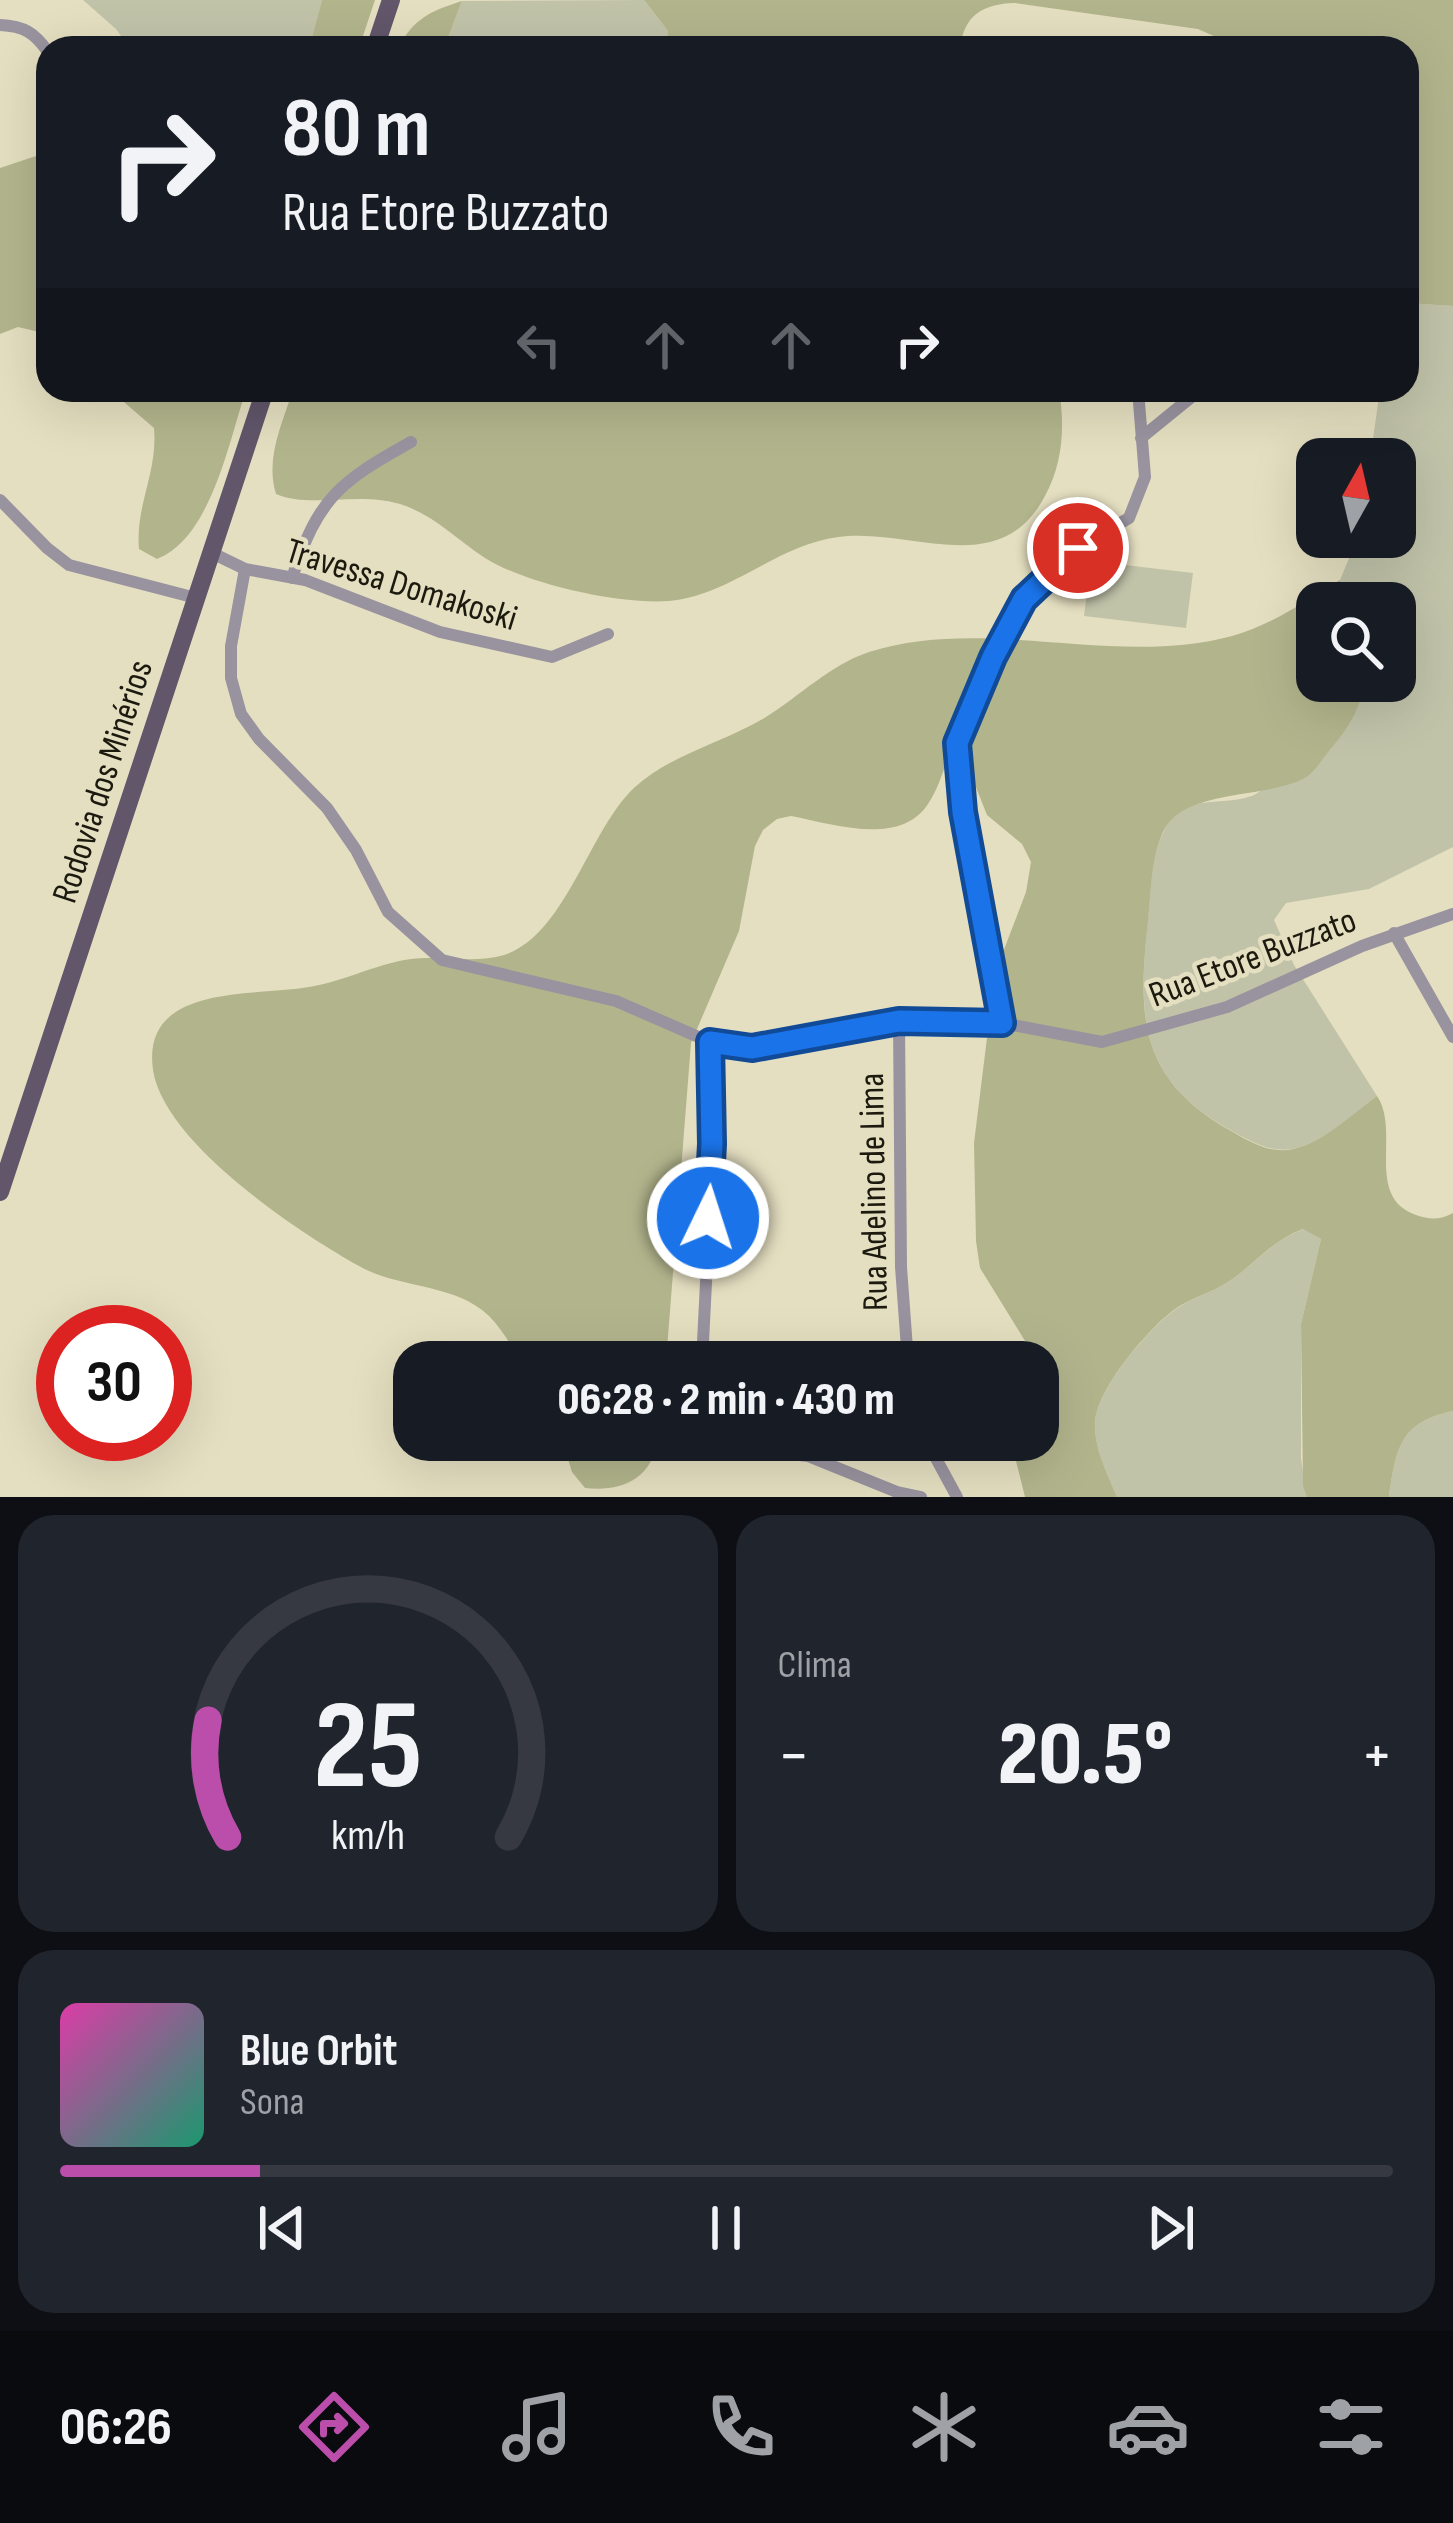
<!DOCTYPE html>
<html lang="pt">
<head>
<meta charset="utf-8">
<style>
  :root { --surface:#171b24; --page:#20242c; --text:#f1f3f6; --muted:#9ea1a6; --line:#363941; --accent:#bb4dab }
  body { margin:0; font-family:"Sofia Sans Condensed",sans-serif; background:var(--page); color:var(--text); height:100vh; display:flex; flex-direction:column; font-size:45px; white-space:nowrap }
  * { box-sizing:border-box; margin:0 }
  p { font-size:39px; color:var(--muted) }
  .icon { flex:none; width:66px; height:66px; fill:none; stroke:currentColor; stroke-width:2; stroke-linecap:round; stroke-linejoin:round }
  .map { position:relative; height:1497px; overflow:hidden }
  .drawer { display:flex; flex-direction:column; gap:18px; padding:18px; background:#0d0f14; flex:1 }
  .drawer>* { flex:none }
  .hud { position:absolute; left:36px; top:36px; width:1383px; height:366px; border-radius:36px; box-shadow:0 12px 48px #0002; background:#171b24; color:var(--text); overflow:hidden }
  .needle { width:78px; rotate:8deg }
  .fabs { position:absolute; left:1296px; top:438px; display:grid; gap:24px }
  .fabs a { display:grid; place-items:center; width:120px; height:120px; border-radius:24px; background:var(--surface); box-shadow:0 12px 48px #0002; font-size:60px }
  .speed { position:absolute; left:36px; top:1305px; display:flex; gap:24px; font-size:60px; font-weight:700; text-align:center }
  .speed>* { display:grid; place-content:center; width:156px; height:156px; border-radius:50%; background:var(--surface); box-shadow:0 12px 48px #0002; line-height:1 }
  .speed .limit { border:18px solid #d22; background:#fff; color:#111 }
  .pin { position:absolute; display:grid; place-items:center; width:102px; height:102px; color:#fff; margin:-51px; border:6px solid #fff; border-radius:50%; box-shadow:0 3px 12px #0007 }
  .me { position:absolute; width:132px; margin:-66px; rotate:4deg; stroke-linejoin:round; filter:drop-shadow(0 0 9px #0008) }
  .turn { display:flex; align-items:center; gap:42px; height:252px; padding:0 48px; font-size:54px }
  .turn .icon { width:156px; height:156px; stroke-width:2.5 }
  .turn b { display:block; font-size:84px; line-height:102px }
  .lanes { display:flex; align-items:center; height:114px; padding:0 48px; background:#0003; justify-content:center; gap:60px; direction:ltr }
  .lanes .off { opacity:.35 }
  .big { font-size:90px; font-weight:800; line-height:1.1 }
  .drawer .card { flex:1; display:flex; flex-direction:column; justify-content:center; gap:18px; min-width:0; padding:0 42px; border-radius:36px; background:var(--page) }
  .drawer .dial { align-items:center; gap:0 }
  .dial svg { height:312px; overflow:visible; fill:none; stroke:var(--line); stroke-width:7; stroke-linecap:round; text-anchor:middle }
  .dial text { fill:var(--text); stroke:none }
  .song { display:flex; align-items:center; gap:36px }
  .cover { width:144px; height:144px; border-radius:18px; background:linear-gradient(135deg,hsl(320 70% 55%),hsl(160 70% 35%)) }
  .played { height:12px; border-radius:6px; background:linear-gradient(90deg,var(--accent) 15%,var(--line) 15%) }
  .keys { display:flex; justify-content:space-around; direction:ltr }
  .heat { display:flex; justify-content:space-between; align-items:center; font-size:66px; direction:ltr }
  .drawer .tiles { flex:1; display:grid; gap:18px; grid-template-columns:1fr 1fr }
  .card:last-child { grid-column:span 2 }
  .trip { position:absolute; left:393px; top:1341px; width:666px; height:120px; border-radius:36px; background:var(--surface); box-shadow:0 12px 48px #0002; font-weight:800; line-height:120px; text-align:center }
  .dock { display:flex; height:192px; justify-content:space-around; align-items:center; background:#090b0e; color:var(--muted) }
  .dock .icon { width:84px; height:84px }
  .dock .current { color:var(--accent) }
  .dock b { font-size:54px; color:var(--text) }
  .map>svg:first-child { display:block }
  .green { fill:#c1c3a9 }
  .forest { fill:#b2b58c }
  .lines { fill:none; stroke-linecap:round; stroke-linejoin:round }
  .street { stroke:#99939f; stroke-width:12 }
  .primary { stroke:#61566a; stroke-width:18 }
  .route-casing { stroke:#114b97; stroke-width:30 }
  .route { stroke:#1a73e8; stroke-width:21 }
  .labels { text-anchor:middle; stroke-width:9; stroke-linejoin:round; paint-order:stroke }
  .street-label { font-size:36px; fill:#1c1a0f; stroke:#e5dfc1 }
</style>
</head>
<body>
<div class="map">
<svg width="1453" height="1497" viewBox="0 0 1453 1497">
  <rect width="100%" height="100%" fill="#e5dfc1"/>
  <path class="green" d="M83,0H322L309,48H130L116,29Z
    M644,0L668,31L665,48H444L462,1Z
    M1407,303L1453,306V847L1369,889L1286,903L1274,920L1294,965L1377,1096C1352,1114 1323,1144 1292,1149C1271,1153 1250,1141 1232,1131C1138,1080 1138,1016 1148,919C1151,891 1151,855 1165,829C1184,791 1222,808 1254,795C1264,790 1274,777 1282,770C1309,745 1336,721 1363,696L1365,681H1395V603H1349L1340,580L1358,537H1395V459H1370L1380,390H1407Z
    M1091,561L1193,573L1186,628L1084,616Z
    M1304,1229L1321,1239L1301,1324V1459L1307,1497H1117C1108,1475 1095,1450 1095,1426C1094,1391 1151,1325 1179,1307C1194,1297 1213,1292 1228,1282C1258,1262 1268,1243 1304,1229Z
    M1453,1411V1497H1389C1396,1448 1400,1422 1453,1411Z"/>
  <path class="forest" d="M322,0H375L359,48H309Z
    M644,0H1453V306L1407,303L1411,205L1407,170V48H1241L1198,29L1015,3C983,4 964,15 960,48H665L668,31Z
    M462,1L444,48H398C414,18 431,11 462,1Z
    M48,152V334L18,327L0,334V168Z
    M110,390H246C229,441 211,538 157,559L139,549C135,506 158,472 154,428Z
    M293,390H1059C1065,426 1063,463 1045,496C1000,582 911,527 838,537C777,545 731,595 669,601C620,605 526,584 485,558C457,540 433,514 400,504C356,491 311,509 276,494C265,459 282,424 293,390Z
    M1340,580L1349,603H1317V681H1365C1362,705 1349,727 1333,746C1324,756 1315,773 1303,779C1263,799 1182,789 1163,832C1151,859 1151,893 1148,922C1137,1019 1140,1081 1233,1132C1250,1142 1271,1154 1293,1149C1323,1143 1352,1114 1377,1096C1401,1131 1364,1197 1416,1215C1430,1220 1440,1220 1453,1213V1411C1400,1422 1396,1448 1389,1497H1307L1303,1486L1301,1324L1321,1239L1303,1229C1268,1243 1258,1262 1228,1282C1213,1292 1194,1297 1178,1307C1150,1326 1094,1391 1095,1426C1095,1450 1108,1475 1117,1497H1025L1015,1457V1440H1038V1362L980,1268L976,1241L974,1143L995,973L1026,892L1031,862L1022,844L987,815L964,757L948,759C942,774 937,791 928,804C900,847 833,824 791,816L777,819L763,830L755,846L739,931L691,1043L666,1362H521C512,1347 502,1329 489,1316C455,1283 399,1289 359,1266C298,1232 164,1143 153,1070C141,985 249,996 302,988C339,984 374,964 411,959C441,955 474,964 504,955C566,935 589,829 635,787C671,754 725,742 766,717C801,695 830,665 869,652C986,615 1114,668 1232,636C1272,625 1305,601 1340,580Z
    M562,1440H658C651,1480 621,1492 585,1488L572,1472Z"/>
  <g class="lines">
    <path class="street" d="M0,25C24,26 35,33 48,52
      M1141,438L1200,390
      M0,500L47,548L69,565L196,598
      M212,553L245,569L231,646V678L241,714L259,739L327,808L356,850L388,912L442,960L616,1001L710,1042L752,1048L899,1021L1002,1023L1102,1042L1227,1007L1362,946L1453,914
      M245,569L305,580L440,632L552,657L608,634
      M292,578C318,498 339,482 411,442
      M1394,933L1453,1037
      M899,1021L901,1267L908,1362
      M1002,1023L963,812L957,743L993,657L1025,599L1078,548L1129,518L1145,477L1138,390
      M702,1362L713,1144L710,1042
      M708,1440L716,1445L808,1456L897,1492L921,1497
      M926,1440L957,1497"/>
    <path class="primary" d="M375,48L391,0
      M0,1192L265,390"/>
  </g>
  <g class="lines">
    <g class="route-casing">
      <path id="route" d="M708,1218L712,1144L710,1042L752,1048L899,1021L1002,1023L963,812L957,743L993,657L1024,599L1078,548"/>
    </g>
    <use href="#route" class="route"/>
  </g>
  <g class="labels">
    <g class="street-label">
      <text transform="translate(402 583) rotate(17)" y="13">Travessa Domakoski</text>
      <text transform="translate(101 781) rotate(-72)" y="13">Rodovia dos Minérios</text>
      <text transform="translate(1252 956) rotate(-21)" y="13">Rua Etore Buzzato</text>
      <text transform="translate(872 1192) rotate(-91)" y="13">Rua Adelino de Lima</text>
    </g>
  </g>
</svg>
<div class="fabs">
<a><svg class="needle" viewBox="-14 -14 28 28"><path d="M0-13l5 13h-10z" fill="#e53935"/><path d="M0 13l5-13h-10z" fill="#9ea1a6"/></svg></a>
<a><svg class="icon" aria-label="search" viewBox="0 0 24 24"><circle cx="10" cy="10" r="6"/><path d="M15 15l6 6"/></svg></a>
</div>
<div class="speed"><div class="limit">30</div></div>
<div class="pin" style="left:1078px;top:548px;background:#d93025"><svg class="icon" aria-label="arrive" viewBox="0 0 24 24"><path d="M6 21V4h12l-3 4 3 4H6"/></svg></div>
<svg class="me" style="left:708px;top:1218px" viewBox="-20 -20 40 40"><circle r="17" fill="#1a73e8" stroke="#fff" stroke-width="3"/><path d="M0-11L8 9 0 5-8 9z" fill="#fff"/></svg>
<div class="trip">06:28 · 2 min · 430 m</div>
<div class="hud">
<div class="turn"><svg class="icon" aria-label="right" viewBox="0 0 24 24"><path d="M7 20v-9h11M14 6l5 5-5 5"/></svg><div><b>80 m</b>Rua Etore Buzzato</div></div>
<div class="lanes"><svg class="icon off" aria-label="left" viewBox="0 0 24 24"><path d="M17 20v-9H6M10 6l-5 5 5 5"/></svg><svg class="icon off" aria-label="ahead" viewBox="0 0 24 24"><path d="M12 20V5M6 11l6-6 6 6"/></svg><svg class="icon off" aria-label="ahead" viewBox="0 0 24 24"><path d="M12 20V5M6 11l6-6 6 6"/></svg><svg class="icon" aria-label="right" viewBox="0 0 24 24"><path d="M7 20v-9h11M14 6l5 5-5 5"/></svg></div>
</div>
</div>
<section class="drawer">
<div class="tiles">
<div class="card dial"><svg viewBox="0 0 100 80">
<path d="M14 69A42 42 0 1 1 86 69"/>
<path d="M14 69A42 42 0 0 1 9 39" stroke="#bb4dab"/>
<text x="50" y="56" font-size="32" font-weight="700">25</text>
<text x="50" y="72" font-size="11">km/h</text>
</svg></div>
<div class="card"><p>Clima</p>
<div class="heat"><a>−</a><b class="big">20.5°</b><a>+</a></div>
</div>
<div class="card">
<div class="song"><i class="cover"></i><div><b>Blue Orbit</b><p>Sona</p></div></div>
<div class="played"></div>
<div class="keys"><svg class="icon" aria-label="previous" viewBox="0 0 24 24"><path d="M18 5L8 12l10 7zM5 5v14"/></svg><svg class="icon" aria-label="pause" viewBox="0 0 24 24"><path d="M8 5v14M16 5v14"/></svg><svg class="icon" aria-label="next" viewBox="0 0 24 24"><path d="M6 5l10 7-10 7zM19 5v14"/></svg></div>
</div>
</div>
</section>
<nav class="dock">
<b>06:26</b>
<svg class="icon current" aria-label="directions" viewBox="0 0 24 24"><path d="M12 3l9 9-9 9-9-9zM9 14v-3h6M13 9l2 2-2 2"/></svg>
<svg class="icon" aria-label="music" viewBox="0 0 24 24"><path d="M9 18V5l10-2v13"/><circle cx="6" cy="18" r="3"/><circle cx="16" cy="16" r="3"/></svg>
<svg class="icon" aria-label="phone" viewBox="0 0 24 24"><path d="M5 4h4l2 5-3 2q2 4 5 5l2-3 5 2v4C11 20 4 13 5 4z"/></svg>
<svg class="icon" aria-label="climate" viewBox="0 0 24 24"><path d="M12 3v18M4 7l16 10M4 17L20 7"/></svg>
<svg class="icon" aria-label="car" viewBox="0 0 24 24"><path d="M5 17H2v-5l4-1 3-4h7l3 4 3 1v5h-3M9 17h6M6 11h13"/><circle cx="7" cy="17" r="2"/><circle cx="17" cy="17" r="2"/></svg>
<svg class="icon" aria-label="filters" viewBox="0 0 24 24"><path d="M4 7h16M4 17h16"/><circle cx="9" cy="7" r="2"/><circle cx="15" cy="17" r="2"/></svg>
</nav>
</body>
</html>
